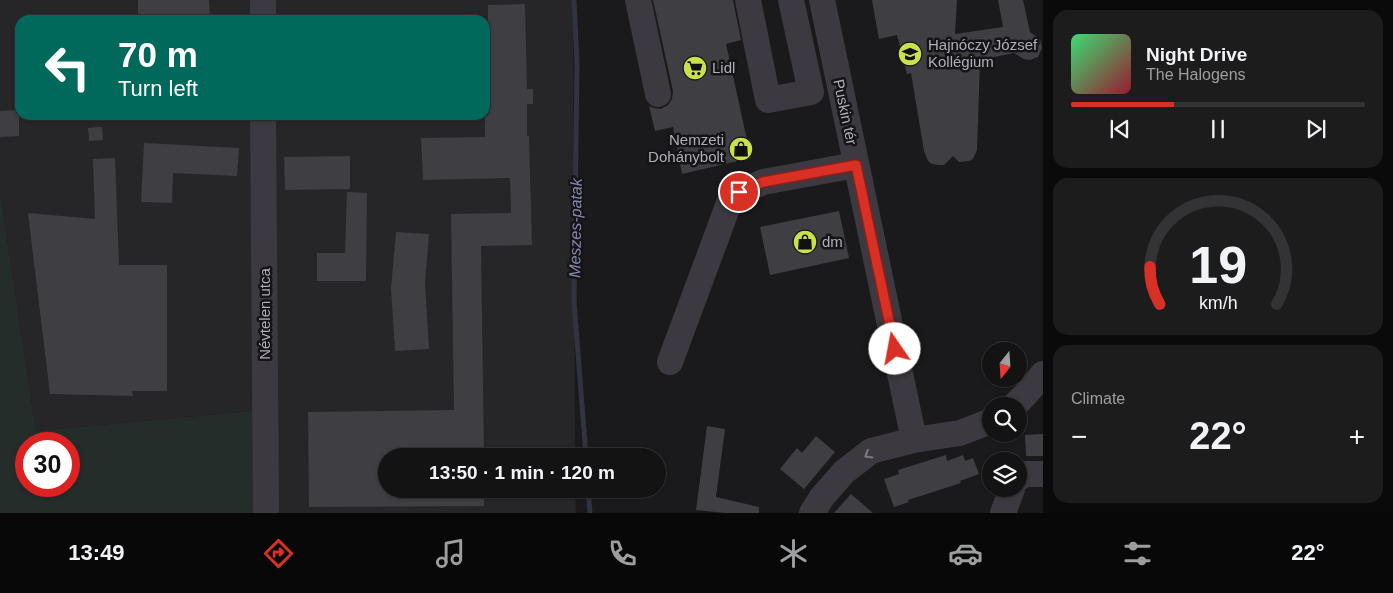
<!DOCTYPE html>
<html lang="en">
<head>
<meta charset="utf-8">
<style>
  :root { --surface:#141314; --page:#1d1c1d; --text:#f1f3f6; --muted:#9d9ea0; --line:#333234; --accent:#d93025 }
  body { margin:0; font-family:Helvetica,sans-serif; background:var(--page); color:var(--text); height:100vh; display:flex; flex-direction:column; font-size:19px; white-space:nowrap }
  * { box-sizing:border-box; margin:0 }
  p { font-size:16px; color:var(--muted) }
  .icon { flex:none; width:28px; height:28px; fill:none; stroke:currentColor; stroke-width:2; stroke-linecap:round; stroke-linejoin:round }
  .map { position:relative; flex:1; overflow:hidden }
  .drawer { display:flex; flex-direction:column; gap:10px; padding:10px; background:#0b0a0b; width:350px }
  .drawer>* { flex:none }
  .hud { position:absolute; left:15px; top:15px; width:475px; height:105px; border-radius:15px; box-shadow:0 1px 4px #0004,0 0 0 1px var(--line); background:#00695c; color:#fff; overflow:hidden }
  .needle { width:32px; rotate:197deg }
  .tools { position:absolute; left:982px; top:342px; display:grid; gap:10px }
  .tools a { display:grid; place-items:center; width:45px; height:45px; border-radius:50%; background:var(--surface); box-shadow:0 1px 4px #0004,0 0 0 1px var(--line); font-size:25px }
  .speed { position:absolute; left:15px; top:432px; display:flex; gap:10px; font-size:25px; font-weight:700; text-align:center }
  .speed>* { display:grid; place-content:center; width:65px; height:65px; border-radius:50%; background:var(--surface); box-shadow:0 1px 4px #0004,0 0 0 1px var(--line); line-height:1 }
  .speed .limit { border:8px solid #d22; background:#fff; color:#111 }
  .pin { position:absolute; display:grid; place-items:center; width:42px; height:42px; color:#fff; margin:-21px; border:2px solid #fff; border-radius:50%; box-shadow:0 1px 5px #0007 }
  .me { position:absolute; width:55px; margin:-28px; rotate:348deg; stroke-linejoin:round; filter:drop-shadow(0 0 4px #0008) }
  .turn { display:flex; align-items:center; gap:18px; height:105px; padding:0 20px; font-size:22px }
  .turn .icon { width:65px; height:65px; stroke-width:2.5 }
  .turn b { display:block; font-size:35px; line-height:42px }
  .big { font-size:38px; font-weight:700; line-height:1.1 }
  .drawer .widget { flex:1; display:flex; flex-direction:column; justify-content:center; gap:8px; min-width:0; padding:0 18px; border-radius:15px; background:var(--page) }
  .drawer .dial { align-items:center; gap:0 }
  .dial svg { height:130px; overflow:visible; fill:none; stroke:var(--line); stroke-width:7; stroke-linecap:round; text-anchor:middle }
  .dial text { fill:var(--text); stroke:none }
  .song { display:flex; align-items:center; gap:15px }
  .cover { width:60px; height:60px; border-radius:8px; background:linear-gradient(135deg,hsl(140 70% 55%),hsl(350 70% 35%)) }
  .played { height:5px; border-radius:2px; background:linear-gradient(90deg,var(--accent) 35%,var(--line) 35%) }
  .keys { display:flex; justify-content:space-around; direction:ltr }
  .heat { display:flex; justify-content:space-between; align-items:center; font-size:28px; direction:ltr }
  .trip { position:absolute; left:378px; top:448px; width:288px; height:50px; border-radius:25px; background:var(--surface); box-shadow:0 1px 4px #0004,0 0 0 1px var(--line); font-weight:700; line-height:50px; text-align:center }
  .dock { display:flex; height:80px; justify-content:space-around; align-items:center; background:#080808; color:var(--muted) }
  .dock .icon { width:35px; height:35px }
  .dock .selected { color:var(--accent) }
  .dock b { font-size:22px; color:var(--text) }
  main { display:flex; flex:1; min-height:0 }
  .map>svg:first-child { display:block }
  .built { fill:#262528; fill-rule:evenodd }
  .green { fill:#252d2a; fill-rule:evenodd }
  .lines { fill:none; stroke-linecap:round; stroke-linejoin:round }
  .stream { stroke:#323340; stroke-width:5 }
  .building { fill:#3f3e42 }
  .minor { stroke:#3c3a40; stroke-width:26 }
  .oneway { stroke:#7b7983 }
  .route-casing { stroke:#8d1f18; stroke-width:12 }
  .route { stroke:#d93025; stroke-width:9 }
  .labels { text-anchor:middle; stroke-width:5; stroke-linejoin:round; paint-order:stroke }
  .poi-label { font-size:15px; fill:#afadb9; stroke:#151416; text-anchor:start }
  .street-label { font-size:15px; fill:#afadb9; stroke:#151416 }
  .water-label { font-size:16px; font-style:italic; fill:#8789b0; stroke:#151416 }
</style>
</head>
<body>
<main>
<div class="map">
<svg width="1043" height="513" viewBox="0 0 1043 513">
  <rect width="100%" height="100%" fill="#1a191b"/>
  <path class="built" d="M0,0H573L575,456H386V489H575L576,513H278L273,409L36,431L0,192ZM20,20H485V115H20Z"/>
  <path class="green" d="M0,192L36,431L273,409L278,513H0ZM26,444H69V486H26Z"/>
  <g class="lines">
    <path class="stream" d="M574,0L577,62L574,302L586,456
      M588,489L590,513"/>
  </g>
  <path class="building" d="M138,0H209L210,18L138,19Z
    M653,0H733L741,40L726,44L751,158L682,174L673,127L655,131L649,106L654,108L661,109L668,105L672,99L673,91Z
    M872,0H957L955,34L1003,27L998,0H1023L1030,32L1040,39L1042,48L1038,57L1030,60L1024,59L1014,53L980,60L977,150L973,159L969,161L959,162L953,156L944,165H939L932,164L928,161L924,151L911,73L907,74L897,35L879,39Z
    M525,4L527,89H533V104H527V136H529L532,245L481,246L484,456H386V489H484V506L309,507L308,412L454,410L451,214L511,213L510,178L423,180L421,138L485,137V60H488V5Z
    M19,110V136L0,137V111Z
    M102,127L103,140L89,141L88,128Z
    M144,143L239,148L237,176L173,173L172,203L141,202Z
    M350,156V189L285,190L284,157Z
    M115,158L119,265H167V391H132L133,396L50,394L28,213L95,219L93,159Z
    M347,192L367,193L366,281H317V253H345Z
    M839,211L849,258L770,275L760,227Z
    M396,232L429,234L425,283L429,349L395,351L391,288Z
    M707,426L725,429L716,497L759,507V513H725L696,510Z
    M1043,434V456H1026L1025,435Z
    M816,436L835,452L804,489L780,469L797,448L802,453Z
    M946,455L947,461L963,455L965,461L973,458L979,474L960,481L961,483L908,500L909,502L894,507L884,479L899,474L898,470Z
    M851,494L873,513H834Z"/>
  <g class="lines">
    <path class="minor" d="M638,0L658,94
      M748,0L768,100L811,92L791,0
      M822,0L914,440L960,433L991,421
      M263,20V0
      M263,115L266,513
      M670,362L729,203L739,193L763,182L856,165
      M1014,406L1024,396L1043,374
      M1019,478L1024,474H1043
      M812,513L822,497L844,472L871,451L914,440
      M1003,513L1012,489"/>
  </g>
  <defs><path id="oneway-chevron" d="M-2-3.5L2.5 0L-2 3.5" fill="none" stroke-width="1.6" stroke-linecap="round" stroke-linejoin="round" transform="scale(1.25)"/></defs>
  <use class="oneway" href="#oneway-chevron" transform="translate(868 455) rotate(149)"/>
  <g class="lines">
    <g class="route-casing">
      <path id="route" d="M739,192L763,182L856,165L895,349"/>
    </g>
    <use href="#route" class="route"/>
  </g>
  <defs>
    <g id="school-disc" transform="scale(1.25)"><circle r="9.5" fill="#cae14b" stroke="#151416"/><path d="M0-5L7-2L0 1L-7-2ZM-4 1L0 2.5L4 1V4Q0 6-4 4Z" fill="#111"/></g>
    <g id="supermarket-disc" transform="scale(1.25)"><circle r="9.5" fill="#cae14b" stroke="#151416"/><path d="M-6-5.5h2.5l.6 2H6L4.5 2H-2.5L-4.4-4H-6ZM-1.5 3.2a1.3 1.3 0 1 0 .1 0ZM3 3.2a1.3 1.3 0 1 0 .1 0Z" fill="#111"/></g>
    <g id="shop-disc" transform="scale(1.25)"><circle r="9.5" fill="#cae14b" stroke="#151416"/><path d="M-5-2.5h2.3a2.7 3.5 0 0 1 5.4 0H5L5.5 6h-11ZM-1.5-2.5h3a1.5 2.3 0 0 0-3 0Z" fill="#111"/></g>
  </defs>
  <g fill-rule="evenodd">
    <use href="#school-disc" x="910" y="54"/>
    <use href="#supermarket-disc" x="695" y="68"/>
    <use href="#shop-disc" x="741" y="149"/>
    <use href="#shop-disc" x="805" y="242"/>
  </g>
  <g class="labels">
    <g class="poi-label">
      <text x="928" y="50">Hajnóczy József<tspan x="928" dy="17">Kollégium</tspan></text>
      <text x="712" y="73">Lidl</text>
      <text x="724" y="145" text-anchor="end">Nemzeti<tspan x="724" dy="17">Dohánybolt</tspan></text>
      <text x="822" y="247">dm</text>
    </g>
    <g class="street-label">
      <text transform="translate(845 112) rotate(78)" y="5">Puskin tér</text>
      <text transform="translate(265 314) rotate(-90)" y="5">Névtelen utca</text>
    </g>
    <g class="water-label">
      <text transform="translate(575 228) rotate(-89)" y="6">Meszes-patak</text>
    </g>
  </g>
</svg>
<div class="tools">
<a><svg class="needle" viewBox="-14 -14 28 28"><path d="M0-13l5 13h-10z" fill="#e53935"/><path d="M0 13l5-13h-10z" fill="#9d9ea0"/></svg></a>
<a><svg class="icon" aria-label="search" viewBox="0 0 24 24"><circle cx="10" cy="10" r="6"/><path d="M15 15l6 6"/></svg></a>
<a><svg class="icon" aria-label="layers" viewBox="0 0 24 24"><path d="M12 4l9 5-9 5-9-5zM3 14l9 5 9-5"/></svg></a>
</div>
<div class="speed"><div class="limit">30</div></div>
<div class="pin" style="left:739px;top:192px;background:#d93025"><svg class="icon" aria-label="arrive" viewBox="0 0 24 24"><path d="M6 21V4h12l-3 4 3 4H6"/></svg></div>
<svg class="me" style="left:895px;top:349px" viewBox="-20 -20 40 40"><circle r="19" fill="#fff"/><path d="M0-13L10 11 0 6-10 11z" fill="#d93025"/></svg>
<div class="trip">13:50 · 1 min · 120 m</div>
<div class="hud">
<div class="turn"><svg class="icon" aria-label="left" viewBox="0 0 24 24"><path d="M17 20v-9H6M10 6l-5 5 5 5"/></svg><div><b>70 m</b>Turn left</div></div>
</div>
</div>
<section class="drawer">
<div class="widget">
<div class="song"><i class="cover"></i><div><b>Night Drive</b><p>The Halogens</p></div></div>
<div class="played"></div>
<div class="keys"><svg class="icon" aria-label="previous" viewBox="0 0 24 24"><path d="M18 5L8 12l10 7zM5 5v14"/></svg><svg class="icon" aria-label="pause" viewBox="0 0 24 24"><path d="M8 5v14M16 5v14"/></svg><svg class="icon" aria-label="next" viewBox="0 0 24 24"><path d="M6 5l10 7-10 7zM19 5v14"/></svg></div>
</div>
<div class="widget dial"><svg viewBox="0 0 100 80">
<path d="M14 69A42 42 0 1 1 86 69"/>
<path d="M14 69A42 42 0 0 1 8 46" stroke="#d93025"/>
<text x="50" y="56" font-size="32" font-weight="700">19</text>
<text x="50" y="72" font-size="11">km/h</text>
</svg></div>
<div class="widget"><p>Climate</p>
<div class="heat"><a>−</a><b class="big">22°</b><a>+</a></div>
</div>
</section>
</main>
<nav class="dock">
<b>13:49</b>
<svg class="icon selected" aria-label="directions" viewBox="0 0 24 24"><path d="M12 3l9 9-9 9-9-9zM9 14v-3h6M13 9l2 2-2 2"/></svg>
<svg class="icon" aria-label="music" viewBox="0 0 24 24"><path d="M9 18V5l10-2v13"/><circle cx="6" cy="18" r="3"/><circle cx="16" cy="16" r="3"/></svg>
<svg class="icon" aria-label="phone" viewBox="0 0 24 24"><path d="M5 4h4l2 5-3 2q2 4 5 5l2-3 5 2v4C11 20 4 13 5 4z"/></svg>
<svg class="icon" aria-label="climate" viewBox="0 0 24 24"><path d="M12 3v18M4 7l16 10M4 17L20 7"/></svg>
<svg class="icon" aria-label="car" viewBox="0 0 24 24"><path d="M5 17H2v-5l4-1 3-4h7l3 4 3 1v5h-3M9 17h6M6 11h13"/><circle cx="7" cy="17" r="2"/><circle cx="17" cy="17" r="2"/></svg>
<svg class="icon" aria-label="filters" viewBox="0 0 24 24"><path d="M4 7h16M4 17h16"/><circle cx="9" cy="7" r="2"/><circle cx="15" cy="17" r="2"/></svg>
<b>22°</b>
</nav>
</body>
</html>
